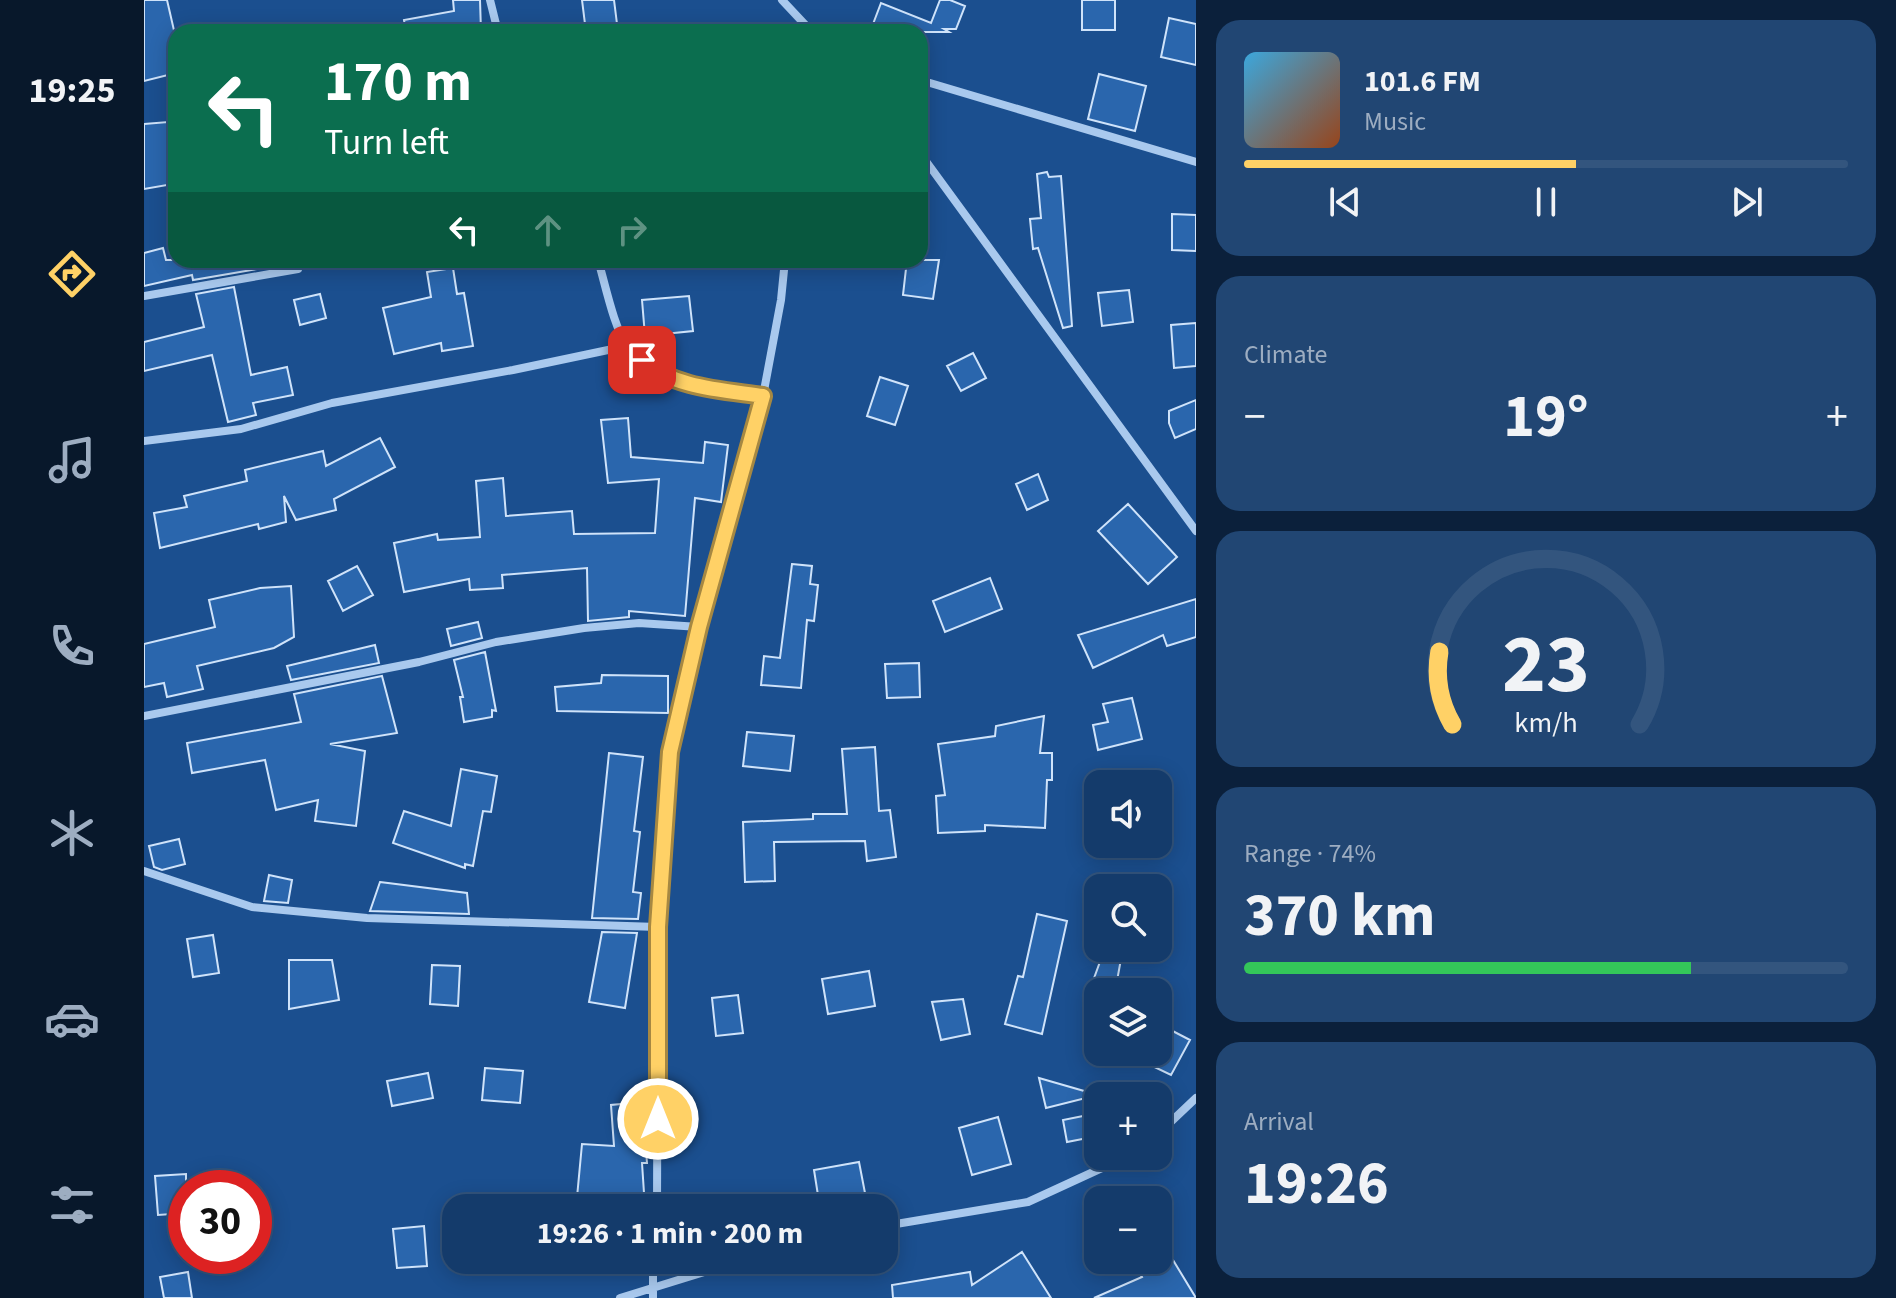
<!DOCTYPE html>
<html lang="en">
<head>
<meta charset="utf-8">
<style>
  :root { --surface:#143b6b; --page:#214673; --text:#f1f3f6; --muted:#9dadc1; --line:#33557e; --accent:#ffd166 }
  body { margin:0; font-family:"Source Sans 3",sans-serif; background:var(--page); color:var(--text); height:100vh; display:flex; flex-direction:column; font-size:30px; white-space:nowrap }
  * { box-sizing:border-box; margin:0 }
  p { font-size:26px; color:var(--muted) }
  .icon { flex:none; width:44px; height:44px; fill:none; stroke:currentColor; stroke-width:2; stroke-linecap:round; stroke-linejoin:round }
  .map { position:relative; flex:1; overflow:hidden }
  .drawer { display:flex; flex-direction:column; gap:20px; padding:20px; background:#0b203b; width:700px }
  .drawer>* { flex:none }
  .banner { position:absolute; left:24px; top:24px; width:760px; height:244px; border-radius:24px; box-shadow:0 4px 20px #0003,0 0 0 2px var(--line); background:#0b6e4f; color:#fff; overflow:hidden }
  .buttons { position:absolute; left:940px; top:770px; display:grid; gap:16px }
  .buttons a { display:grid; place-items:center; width:88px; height:88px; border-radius:16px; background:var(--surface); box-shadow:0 4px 20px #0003,0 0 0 2px var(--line); font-size:40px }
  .speed { position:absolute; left:24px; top:1170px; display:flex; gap:16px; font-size:40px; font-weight:700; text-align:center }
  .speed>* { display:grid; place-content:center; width:104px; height:104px; border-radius:50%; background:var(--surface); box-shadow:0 4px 20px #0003,0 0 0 2px var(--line); line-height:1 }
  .speed .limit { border:12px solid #d22; background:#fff; color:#111 }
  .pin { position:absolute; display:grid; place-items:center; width:68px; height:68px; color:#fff; margin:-34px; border-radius:16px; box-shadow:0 4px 12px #0006 }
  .me { position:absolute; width:88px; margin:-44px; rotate:0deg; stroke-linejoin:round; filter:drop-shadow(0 0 6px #0008) }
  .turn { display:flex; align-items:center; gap:28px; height:168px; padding:0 24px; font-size:36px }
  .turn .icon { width:104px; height:104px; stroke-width:2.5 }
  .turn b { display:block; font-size:56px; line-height:68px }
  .lanes { display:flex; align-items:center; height:76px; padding:0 24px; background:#0003; justify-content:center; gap:40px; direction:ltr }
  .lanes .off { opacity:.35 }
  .big { font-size:60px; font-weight:700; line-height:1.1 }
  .drawer .card { flex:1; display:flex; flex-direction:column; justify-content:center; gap:12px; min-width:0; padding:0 28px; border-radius:24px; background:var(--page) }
  .drawer .dial { align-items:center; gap:0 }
  .dial svg { height:208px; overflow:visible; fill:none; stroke:var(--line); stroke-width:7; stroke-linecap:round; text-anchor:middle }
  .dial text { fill:var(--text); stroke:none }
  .song { display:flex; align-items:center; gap:24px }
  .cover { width:96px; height:96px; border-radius:12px; background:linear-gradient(135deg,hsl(200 70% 55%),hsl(20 70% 35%)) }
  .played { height:8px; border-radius:4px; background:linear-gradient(90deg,var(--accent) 55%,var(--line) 55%) }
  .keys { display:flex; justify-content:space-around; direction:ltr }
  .heat { display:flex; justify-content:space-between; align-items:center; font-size:44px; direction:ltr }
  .charge { height:12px; border-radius:6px; background:linear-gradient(90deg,#34c759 74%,var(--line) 0) }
  .trip { position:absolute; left:298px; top:1194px; width:456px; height:80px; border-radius:24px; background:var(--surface); box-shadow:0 4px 20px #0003,0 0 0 2px var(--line); font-weight:700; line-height:80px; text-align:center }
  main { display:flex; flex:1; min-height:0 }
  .tabs { display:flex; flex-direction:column; width:144px; justify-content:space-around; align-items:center; background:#08182b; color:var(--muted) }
  .tabs .icon { width:56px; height:56px }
  .tabs .active { color:var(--accent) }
  .tabs b { font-size:36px; color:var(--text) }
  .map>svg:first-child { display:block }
  .building { fill:#2a66ad; stroke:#cfe3fa; stroke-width:2 }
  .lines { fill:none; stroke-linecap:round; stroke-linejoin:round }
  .street { stroke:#a9c9ee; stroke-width:8 }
  .route-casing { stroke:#a68842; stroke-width:20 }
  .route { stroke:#ffd166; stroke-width:14 }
</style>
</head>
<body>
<main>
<nav class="tabs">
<b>19:25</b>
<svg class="icon active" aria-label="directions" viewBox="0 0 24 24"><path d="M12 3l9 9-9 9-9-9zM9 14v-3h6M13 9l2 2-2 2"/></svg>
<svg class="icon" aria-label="music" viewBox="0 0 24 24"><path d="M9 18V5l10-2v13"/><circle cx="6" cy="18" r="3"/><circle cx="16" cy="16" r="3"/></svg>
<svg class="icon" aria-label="phone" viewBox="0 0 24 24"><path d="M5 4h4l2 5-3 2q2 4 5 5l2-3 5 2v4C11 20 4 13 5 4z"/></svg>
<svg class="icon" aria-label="climate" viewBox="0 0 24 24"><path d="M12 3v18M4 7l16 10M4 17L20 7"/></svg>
<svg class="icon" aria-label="car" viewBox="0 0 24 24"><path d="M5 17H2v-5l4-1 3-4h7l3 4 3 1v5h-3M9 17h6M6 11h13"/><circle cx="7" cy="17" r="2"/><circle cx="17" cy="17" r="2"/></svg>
<svg class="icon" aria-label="filters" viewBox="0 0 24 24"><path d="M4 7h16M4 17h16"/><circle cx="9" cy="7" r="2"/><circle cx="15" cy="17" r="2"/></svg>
</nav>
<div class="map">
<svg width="1052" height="1298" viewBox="0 0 1052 1298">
  <rect width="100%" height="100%" fill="#1b4f8f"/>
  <path class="building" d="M0,0H23L32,39V73L0,81Z
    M309,0H336L337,32H262L260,20L310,11Z
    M438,0H470L474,32H442Z
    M796,0H806L821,6L812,29H800L805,32H726L737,3L787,23Z
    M938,0H971V30H938Z
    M1025,18L1052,24V65L1017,57Z
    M955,74L1002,86L991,131L944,119Z
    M24,122L29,184L0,189V124Z
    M903,172L905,177L917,176L928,326L919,328L894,248L889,249L886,219L897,218L893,174Z
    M1028,214L1052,215V251L1028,250Z
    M19,248L22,260H139L125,267L49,280L48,275L0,286V253Z
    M763,260H795L789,299L759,295Z
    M309,268L313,294L320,293L329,346L298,351L297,343L250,354L239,308L287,297L283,272Z
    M90,287L107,375L143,367L149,395L109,403L112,415L84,422L68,355L0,371V342L60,327L52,294Z
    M985,290L989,322L958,326L954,293Z
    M176,294L182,318L156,325L150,300Z
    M545,296L549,331L501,336L498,300Z
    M1052,323V366L1030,368L1027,325Z
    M829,353L842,378L817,391L803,366Z
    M736,377L764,386L751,425L723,416Z
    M1052,400V429L1031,438L1025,423V411Z
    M484,418L487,457L559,463L561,442L584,445L577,502L551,498L541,616L485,611V617L444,621L443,568L358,575L359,588L326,590L325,579L260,592L250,543L293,534L294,540L336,537L332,481L359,478L362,516L428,511L430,534L511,533L515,479L464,483L457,420Z
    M236,438L251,467L190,499L192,510L152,520L140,496L142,522L115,529L114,524L16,548L10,513L43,507L40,496L103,481L101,470L179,451L182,466Z
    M894,474L904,500L883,510L872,484Z
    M984,504L1033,557L1004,584L954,531Z
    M648,564L668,566L666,584L674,585L670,621L663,620L657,688L617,685L620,656L636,658Z
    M213,566L229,595L199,611L184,581Z
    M846,578L858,609L801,632L789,601Z
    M147,586L150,637L130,648L53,666L59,689L23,697L20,683L0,687V644L71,627L65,600L116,588Z
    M1052,599V637L1023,646L1019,635L949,668L934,635Z
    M334,622L338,638L307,646L303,629Z
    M231,645L235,663L147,680L143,666Z
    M341,652L352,711L348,710V717L320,722L316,697H319L310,660Z
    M775,663L776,697L743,698L741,664Z
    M458,675L524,676V713L413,711L411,687L457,683Z
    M238,676L253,733L186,744L221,751L212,826L171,821L174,800L132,810L121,760L48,773L43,743L157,722L150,694Z
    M988,698L998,739L954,750L949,725L964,722L959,704Z
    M900,716L896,753H908V780H903L901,828L841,825V831L794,833L792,796L801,795L794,744L851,736L852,726Z
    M603,732L650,736L646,771L599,766Z
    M731,747L735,811L746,810L752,857L723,861L721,841L630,842L631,881L601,882L599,822L669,819V814H703L698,749Z
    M465,753L499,757L490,831L496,832L489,892L497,893L494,919L448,918Z
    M317,769L353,776L347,812L339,811L329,866L321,864V868L249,843L260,811L307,826Z
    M35,839L41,864L18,870L10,867L5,846Z
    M125,875L148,880L144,903L120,901Z
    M236,882L323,893L325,914L226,911Z
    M893,914L923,921L898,1034L861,1024L874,976L879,977Z
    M458,932L493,933L481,1008L445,1002Z
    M69,935L75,973L49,977L43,939Z
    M961,948H979L971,992H945Z
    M145,960H188L195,1000L145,1009Z
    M288,965L316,966L314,1006L286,1004Z
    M725,971L731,1006L684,1014L678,979Z
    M594,995L599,1033L572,1036L568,998Z
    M819,999L826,1034L797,1040L788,1002Z
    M1019,1026L1046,1040L1027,1075L1000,1062L1006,1052H1014V1036Z
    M341,1068L379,1071L376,1103L338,1100Z
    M284,1073L289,1098L248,1106L243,1081Z
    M895,1078L954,1095L902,1108Z
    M498,1102L503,1163H498L501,1208H432L438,1144L470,1146L467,1105Z
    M954,1113V1136L923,1142L919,1120Z
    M854,1117L867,1164L828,1175L815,1128Z
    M715,1162L721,1193L699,1197L702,1208H676L670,1170Z
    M42,1174V1213L14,1215L11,1176Z
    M280,1226L283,1266L253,1268L249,1229Z
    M878,1252L907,1298H749L748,1285L826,1272L828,1285Z
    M988,1260H1029L1052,1298H950L998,1277Z
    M44,1272L48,1298H20L16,1277Z"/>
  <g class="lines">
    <path class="street" d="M346,0L354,32
      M638,0L668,32
      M776,80L1052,162
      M776,153L1052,531
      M454,260C461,283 470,329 484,347C515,387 573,389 619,396
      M0,296L154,269
      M0,441L97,429L188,403L369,370L483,346
      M0,716L275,662L352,642L440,628L495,623L555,627
      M0,871L108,907L223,918L514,927
      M1014,1134L1052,1098
      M513,1208L514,927L526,752L555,627L619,396L637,300L641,260
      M740,1226L884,1202L984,1156
      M476,1298L599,1260
      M509,1298V1260"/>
  </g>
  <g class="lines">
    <g class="route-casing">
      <path id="route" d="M498,360C529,388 579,390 619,396L555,627L526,752L514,927V1119"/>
    </g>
    <use href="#route" class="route"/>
  </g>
</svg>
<div class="buttons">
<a><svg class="icon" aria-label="sound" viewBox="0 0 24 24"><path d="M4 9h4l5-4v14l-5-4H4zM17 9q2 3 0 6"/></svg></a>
<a><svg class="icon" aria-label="search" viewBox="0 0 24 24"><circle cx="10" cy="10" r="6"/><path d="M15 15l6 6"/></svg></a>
<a><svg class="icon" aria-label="layers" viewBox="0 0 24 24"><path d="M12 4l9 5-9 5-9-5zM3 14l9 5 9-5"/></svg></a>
<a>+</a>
<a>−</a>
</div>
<div class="speed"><div class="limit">30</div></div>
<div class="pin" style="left:498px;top:360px;background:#d93025"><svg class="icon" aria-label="arrive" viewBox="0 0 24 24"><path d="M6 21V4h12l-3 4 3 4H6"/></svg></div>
<svg class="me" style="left:514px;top:1119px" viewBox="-20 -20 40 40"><circle r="17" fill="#ffd166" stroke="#fff" stroke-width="3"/><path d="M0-11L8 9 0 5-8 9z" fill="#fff"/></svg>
<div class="trip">19:26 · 1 min · 200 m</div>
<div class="banner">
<div class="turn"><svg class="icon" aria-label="left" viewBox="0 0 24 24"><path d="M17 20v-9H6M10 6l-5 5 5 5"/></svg><div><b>170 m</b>Turn left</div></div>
<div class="lanes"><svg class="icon" aria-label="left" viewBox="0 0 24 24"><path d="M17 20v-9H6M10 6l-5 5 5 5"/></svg><svg class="icon off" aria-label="ahead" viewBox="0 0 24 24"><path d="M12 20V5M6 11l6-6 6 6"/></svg><svg class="icon off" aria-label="right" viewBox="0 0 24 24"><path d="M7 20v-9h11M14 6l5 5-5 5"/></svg></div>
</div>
</div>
<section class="drawer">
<div class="card">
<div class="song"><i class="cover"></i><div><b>101.6 FM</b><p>Music</p></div></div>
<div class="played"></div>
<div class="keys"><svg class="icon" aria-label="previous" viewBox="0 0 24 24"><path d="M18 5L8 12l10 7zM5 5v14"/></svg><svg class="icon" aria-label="pause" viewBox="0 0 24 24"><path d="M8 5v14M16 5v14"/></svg><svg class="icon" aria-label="next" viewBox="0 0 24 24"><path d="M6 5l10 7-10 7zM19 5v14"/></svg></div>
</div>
<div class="card"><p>Climate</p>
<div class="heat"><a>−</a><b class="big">19°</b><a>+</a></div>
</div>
<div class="card dial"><svg viewBox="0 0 100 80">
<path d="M14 69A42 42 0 1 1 86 69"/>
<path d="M14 69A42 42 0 0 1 9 41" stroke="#ffd166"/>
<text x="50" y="56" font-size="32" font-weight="700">23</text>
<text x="50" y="72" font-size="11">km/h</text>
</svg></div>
<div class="card"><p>Range · 74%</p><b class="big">370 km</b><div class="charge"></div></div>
<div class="card"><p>Arrival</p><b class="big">19:26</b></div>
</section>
</main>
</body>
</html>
